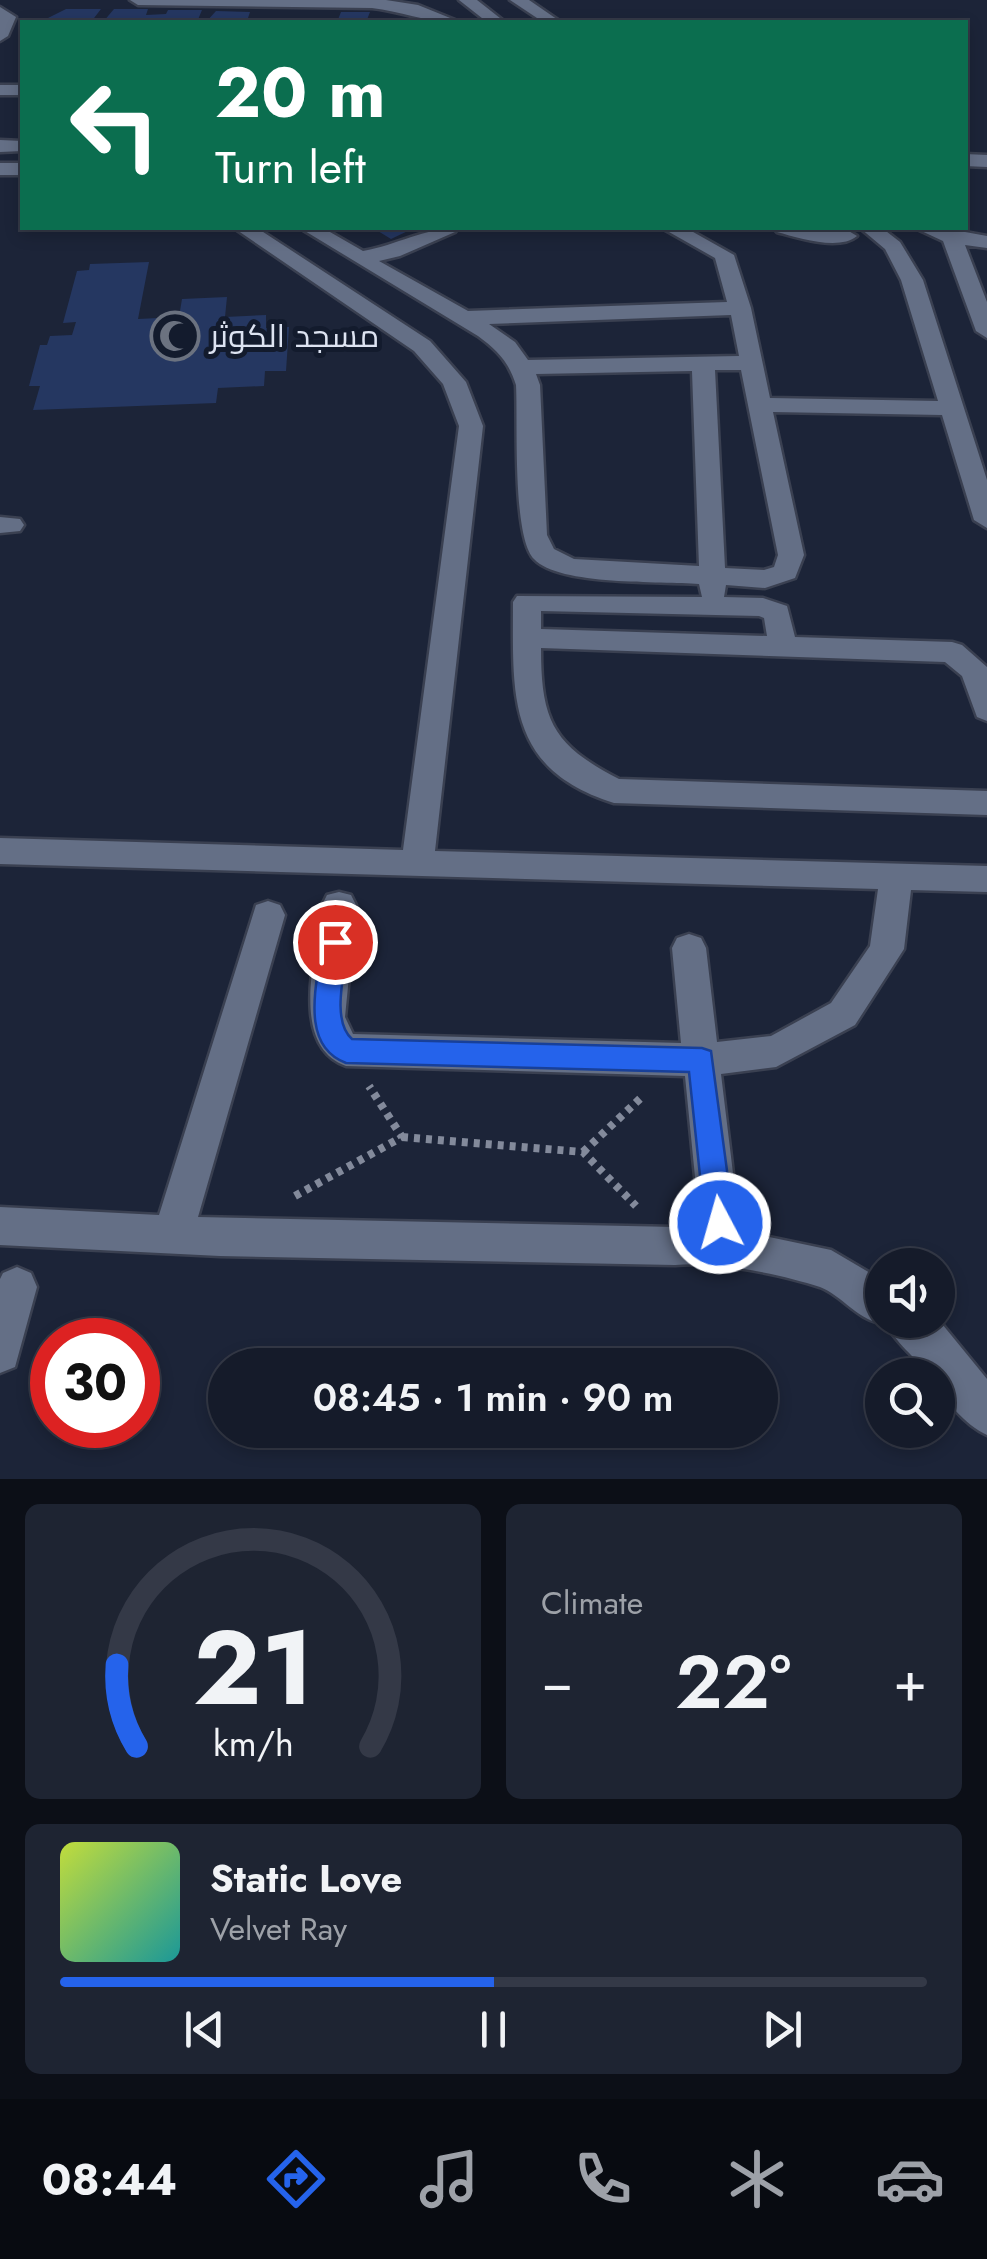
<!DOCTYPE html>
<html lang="en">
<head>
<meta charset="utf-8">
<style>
  :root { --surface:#151b2a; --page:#1e2432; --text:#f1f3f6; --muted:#9da1a8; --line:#343947; --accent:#2563eb }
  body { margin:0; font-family:Jost,Cairo,sans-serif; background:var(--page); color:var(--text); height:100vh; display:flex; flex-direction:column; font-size:38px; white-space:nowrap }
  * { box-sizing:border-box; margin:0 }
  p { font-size:32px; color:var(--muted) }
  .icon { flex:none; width:55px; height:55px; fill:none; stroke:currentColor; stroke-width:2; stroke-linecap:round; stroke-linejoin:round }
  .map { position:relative; height:1479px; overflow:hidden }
  .sheet { display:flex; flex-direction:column; gap:25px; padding:25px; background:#0c0f17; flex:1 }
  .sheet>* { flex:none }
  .guide { position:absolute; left:20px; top:20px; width:948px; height:210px; border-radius:0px; box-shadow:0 5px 15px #0003,0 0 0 2px var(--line); background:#0b6e4f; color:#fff; overflow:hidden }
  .buttons { position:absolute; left:865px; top:1248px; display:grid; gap:20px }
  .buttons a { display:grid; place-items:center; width:90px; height:90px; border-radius:50%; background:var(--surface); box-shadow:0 5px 15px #0003,0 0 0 2px var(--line); font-size:50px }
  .speed { position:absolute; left:30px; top:1318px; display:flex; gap:20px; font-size:50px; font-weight:700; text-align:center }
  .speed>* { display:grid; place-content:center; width:130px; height:130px; border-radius:50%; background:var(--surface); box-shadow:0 5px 15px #0003,0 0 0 2px var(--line); line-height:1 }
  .speed .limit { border:15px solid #d22; background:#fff; color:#111 }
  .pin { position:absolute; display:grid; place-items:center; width:85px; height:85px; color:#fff; margin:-42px; border:5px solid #fff; border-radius:50%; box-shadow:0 2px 10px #0007 }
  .me { position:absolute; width:110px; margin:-55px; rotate:354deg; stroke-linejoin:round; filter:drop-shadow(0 0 8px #0008) }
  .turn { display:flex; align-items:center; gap:35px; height:210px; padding:0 30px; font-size:45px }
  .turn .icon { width:130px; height:130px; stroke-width:2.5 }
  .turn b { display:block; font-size:70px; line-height:85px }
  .big { font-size:75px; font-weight:600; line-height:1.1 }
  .sheet .tile { flex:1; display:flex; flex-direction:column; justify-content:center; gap:15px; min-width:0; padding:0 35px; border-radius:15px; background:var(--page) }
  .sheet .dial { align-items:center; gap:0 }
  .dial svg { height:260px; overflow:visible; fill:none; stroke:var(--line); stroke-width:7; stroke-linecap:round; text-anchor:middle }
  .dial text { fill:var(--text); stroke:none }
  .song { display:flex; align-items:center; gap:30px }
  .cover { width:120px; height:120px; border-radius:15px; background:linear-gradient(135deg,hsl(70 70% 55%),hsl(180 70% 35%)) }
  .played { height:10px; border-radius:5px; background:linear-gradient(90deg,var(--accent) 50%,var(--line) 50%) }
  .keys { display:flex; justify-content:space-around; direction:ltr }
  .heat { display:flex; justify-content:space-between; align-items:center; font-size:55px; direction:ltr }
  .sheet .tiles { flex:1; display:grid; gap:25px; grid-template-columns:1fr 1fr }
  .tile:last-child { grid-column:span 2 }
  .trip { position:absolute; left:208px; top:1348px; width:570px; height:100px; border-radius:50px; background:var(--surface); box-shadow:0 5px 15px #0003,0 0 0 2px var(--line); font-weight:600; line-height:100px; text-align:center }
  .menu { display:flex; height:160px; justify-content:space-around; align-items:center; background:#080b11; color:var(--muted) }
  .menu .icon { width:70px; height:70px }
  .menu .selected { color:var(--accent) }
  .menu b { font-size:45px; color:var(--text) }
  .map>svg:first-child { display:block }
  .building { fill:#253761 }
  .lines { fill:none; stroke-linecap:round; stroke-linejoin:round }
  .minor-casing { stroke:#3a4051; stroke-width:5 }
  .path { stroke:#838a9b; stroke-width:8; stroke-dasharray:6 6; stroke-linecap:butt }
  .minor { fill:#646f86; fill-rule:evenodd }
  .route { fill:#2563eb; stroke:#184099; stroke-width:2.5 }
  .labels { text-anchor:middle; stroke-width:10; stroke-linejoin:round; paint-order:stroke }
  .far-poi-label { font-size:32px; fill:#dde3f1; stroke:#131b2d; text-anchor:start }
</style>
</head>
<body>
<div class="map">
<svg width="987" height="1479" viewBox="0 0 987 1479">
  <rect width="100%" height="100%" fill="#1c2438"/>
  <path class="building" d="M66,9H101L91,22L48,18Z
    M114,9H148L146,15L166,14L168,10H202L197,22L124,19L123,22H103Z
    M216,11L250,12L248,18H255L254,22H206Z
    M341,12H370L366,22H337Z
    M373,228H409L412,229L391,239Z
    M149,262L138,319L179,317L182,299L227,297L225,317L266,315V328L289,327L286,371H265L264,386L218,388L216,403L33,410L40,386H29L40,345H47L50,336L72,335L76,322L63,323L77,271L89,270L90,264Z"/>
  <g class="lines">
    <g class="minor-casing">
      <path id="minor" d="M130,0H386L418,5L460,22C431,24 401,11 372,8L138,5Z
        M459,0H477L505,22H487Z
        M510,0H529L561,22H543Z
        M0,7L16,17L8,36L0,41Z
        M0,85H22V95H0Z
        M0,140L22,141V151L0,152Z
        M965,154L987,155V167L965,166Z
        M0,163H22V175H0Z
        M234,228H257L430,341L466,382L483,426L435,851L987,866V892L911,890L904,949L855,1025L776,1067L721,1074L739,1223L736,1230L831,1250L882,1280V1320L938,1319L987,1379V1435C967,1426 938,1397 938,1375H929C916,1358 894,1341 886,1323C862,1325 842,1295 820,1287C780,1274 716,1261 675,1265L220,1256L0,1245V1207L159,1215L256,905L268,901L280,905L285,915L198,1217L675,1227L693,1225L699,1217L685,1076L346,1066C288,1045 317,953 322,905L327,895L339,892L351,895L356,905L345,1017L353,1034L681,1043L672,948L677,938L689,934L701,938L706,948L717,1042L771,1036L831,1003L870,946L878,889L0,864V838L403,850L459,426L443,384L414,351Z
        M300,228H323L363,251C397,245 424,228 458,228L455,232L400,256L379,261L468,311L727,302L715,258L662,228H686L734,255L751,308L770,398L938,401L901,280L885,249L860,228H882L900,242L923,280L987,480V528L974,520L942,415L773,412L804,555L795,578L765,588L726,585L724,597L763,598L787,606L795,637L952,642L962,645L987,667V721L977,717L962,676L945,662L541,648C541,721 553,745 619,779L987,791V815L614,803C506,769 513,696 513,602L517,596L702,597L699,584C662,581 559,586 534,559C512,537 518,420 516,385C509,362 497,350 478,336ZM731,315L739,356L528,360L515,342L489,324ZM715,370H741L778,555L774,567L764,570L725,568ZM692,371L699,566L574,559L554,549L547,535L540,385L536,374ZM541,611L759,616L764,618L767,636L541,629Z
        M774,228L847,230L857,236C839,251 799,238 777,232Z
        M915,228H943L987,236V248L965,245L987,302V338L976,331L943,241Z
        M0,517L20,519L24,525L20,531L0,533Z
        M17,1267L31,1273L37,1287L15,1367L0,1373V1279L3,1273Z"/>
    </g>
    <path class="path" d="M402,1137L583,1152L636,1206
      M583,1152L644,1095
      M295,1196L402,1137L369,1086"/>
    <use href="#minor" class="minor"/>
  </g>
  <path class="route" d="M335,932L344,935L348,942C346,968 330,1020 352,1039L702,1048L711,1051L734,1223L730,1233L720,1238L709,1233L705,1223L689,1072L346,1063C298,1045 318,981 322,942L326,935Z"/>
  <defs>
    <g id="mosque-ring" transform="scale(2.5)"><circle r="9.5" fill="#131b2d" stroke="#6b7280" stroke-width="1.5"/><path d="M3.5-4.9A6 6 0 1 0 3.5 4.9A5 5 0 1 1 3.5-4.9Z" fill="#6b7280"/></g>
  </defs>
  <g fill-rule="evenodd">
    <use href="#mosque-ring" x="175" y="336"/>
  </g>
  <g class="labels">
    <g class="far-poi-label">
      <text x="210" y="347">مسجد الكوثر</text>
    </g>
  </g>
</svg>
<div class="buttons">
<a><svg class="icon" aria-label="sound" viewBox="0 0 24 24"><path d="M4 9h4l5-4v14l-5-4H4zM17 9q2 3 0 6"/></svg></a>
<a><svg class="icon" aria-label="search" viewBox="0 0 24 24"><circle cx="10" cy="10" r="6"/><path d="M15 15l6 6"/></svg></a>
</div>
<div class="speed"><div class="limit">30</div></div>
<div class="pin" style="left:335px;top:942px;background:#d93025"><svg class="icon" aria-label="arrive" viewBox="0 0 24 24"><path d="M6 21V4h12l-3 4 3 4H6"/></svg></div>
<svg class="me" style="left:720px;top:1223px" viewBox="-20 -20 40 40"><circle r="17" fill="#2563eb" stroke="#fff" stroke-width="3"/><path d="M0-11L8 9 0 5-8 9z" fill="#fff"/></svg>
<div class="trip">08:45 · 1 min · 90 m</div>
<div class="guide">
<div class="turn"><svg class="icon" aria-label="left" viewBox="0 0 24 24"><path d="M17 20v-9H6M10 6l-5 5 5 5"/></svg><div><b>20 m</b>Turn left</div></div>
</div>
</div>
<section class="sheet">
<div class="tiles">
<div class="tile dial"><svg viewBox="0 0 100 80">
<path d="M14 69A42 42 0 1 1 86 69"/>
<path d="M14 69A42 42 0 0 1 8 44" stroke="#2563eb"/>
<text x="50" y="56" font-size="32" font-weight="700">21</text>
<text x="50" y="72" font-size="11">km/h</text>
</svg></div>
<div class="tile"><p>Climate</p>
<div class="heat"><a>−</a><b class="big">22°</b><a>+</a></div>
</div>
<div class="tile">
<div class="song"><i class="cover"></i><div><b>Static Love</b><p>Velvet Ray</p></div></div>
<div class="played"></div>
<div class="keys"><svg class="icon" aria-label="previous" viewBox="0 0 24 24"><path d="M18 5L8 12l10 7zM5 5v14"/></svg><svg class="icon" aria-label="pause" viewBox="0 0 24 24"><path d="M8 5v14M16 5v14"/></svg><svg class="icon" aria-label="next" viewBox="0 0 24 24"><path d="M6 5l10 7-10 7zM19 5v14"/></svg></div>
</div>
</div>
</section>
<nav class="menu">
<b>08:44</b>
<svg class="icon selected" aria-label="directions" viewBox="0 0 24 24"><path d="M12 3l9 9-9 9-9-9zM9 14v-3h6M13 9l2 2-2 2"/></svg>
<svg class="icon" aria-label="music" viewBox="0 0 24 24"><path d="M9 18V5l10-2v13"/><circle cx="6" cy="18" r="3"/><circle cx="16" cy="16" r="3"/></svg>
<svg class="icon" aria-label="phone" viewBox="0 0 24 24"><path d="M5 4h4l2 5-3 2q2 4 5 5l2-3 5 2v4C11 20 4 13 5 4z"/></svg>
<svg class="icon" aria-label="climate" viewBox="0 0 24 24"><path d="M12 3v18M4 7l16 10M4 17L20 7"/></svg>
<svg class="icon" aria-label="car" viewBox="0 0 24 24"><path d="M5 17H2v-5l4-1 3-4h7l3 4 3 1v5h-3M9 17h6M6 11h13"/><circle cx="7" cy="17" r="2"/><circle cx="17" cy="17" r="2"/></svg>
</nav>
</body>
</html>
